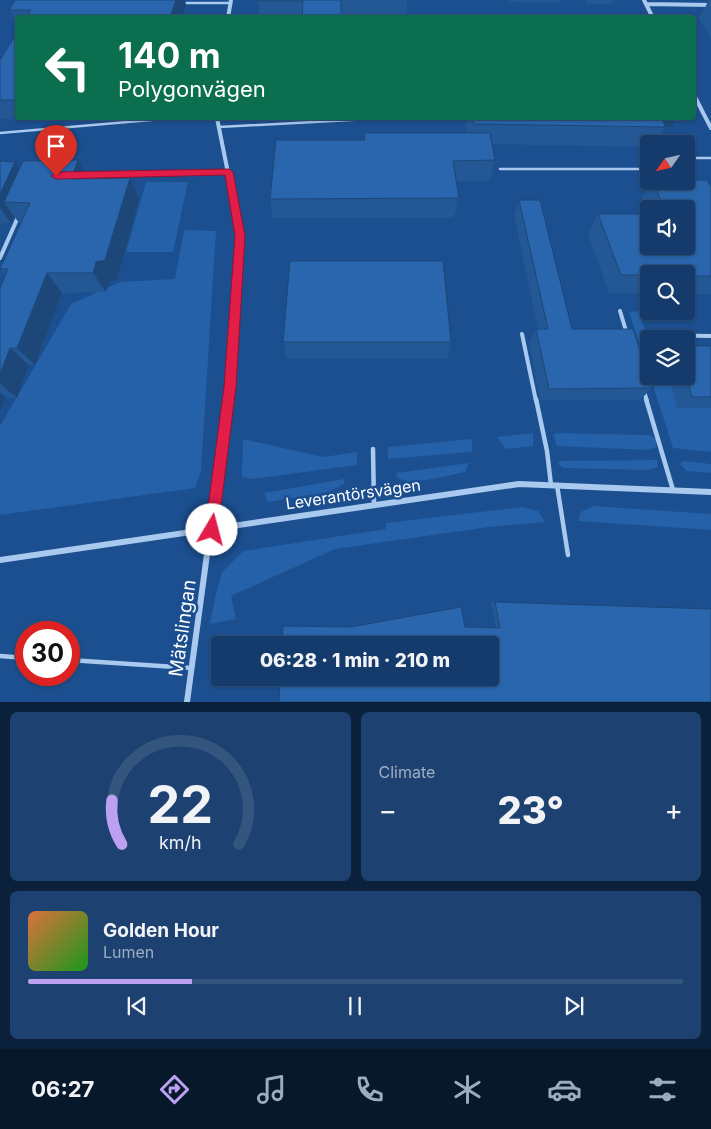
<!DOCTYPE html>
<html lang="en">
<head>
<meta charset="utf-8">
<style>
  :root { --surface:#143b6b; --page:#1d4271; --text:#f1f3f6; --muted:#9dadc1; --line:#33557e; --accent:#bca0f2 }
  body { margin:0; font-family:Inter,sans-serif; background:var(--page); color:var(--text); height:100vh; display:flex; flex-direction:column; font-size:19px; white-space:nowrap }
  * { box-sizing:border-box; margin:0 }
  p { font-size:16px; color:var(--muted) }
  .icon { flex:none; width:28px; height:28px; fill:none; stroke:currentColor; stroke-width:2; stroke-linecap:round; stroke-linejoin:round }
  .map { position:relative; height:702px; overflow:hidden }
  .panel { display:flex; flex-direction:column; gap:10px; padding:10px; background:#0b203b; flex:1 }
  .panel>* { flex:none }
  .banner { position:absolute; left:15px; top:15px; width:681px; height:105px; border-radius:5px; box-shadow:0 1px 4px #0004,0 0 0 1px var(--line); background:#0b6e4f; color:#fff; overflow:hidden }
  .needle { width:32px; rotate:236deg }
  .controls { position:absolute; left:640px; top:135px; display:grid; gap:10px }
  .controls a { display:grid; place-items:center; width:55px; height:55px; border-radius:5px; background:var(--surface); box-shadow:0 1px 4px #0004,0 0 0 1px var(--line); font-size:25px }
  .speed { position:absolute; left:15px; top:621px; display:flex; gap:10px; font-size:25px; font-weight:700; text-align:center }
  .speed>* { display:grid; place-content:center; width:65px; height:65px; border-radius:50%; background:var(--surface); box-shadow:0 1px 4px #0004,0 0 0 1px var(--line); line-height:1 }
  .speed .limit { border:8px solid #d22; background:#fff; color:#111 }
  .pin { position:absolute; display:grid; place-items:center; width:42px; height:42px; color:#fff; margin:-51px -21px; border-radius:50% 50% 50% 0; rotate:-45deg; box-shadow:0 0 5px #0007 }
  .pin .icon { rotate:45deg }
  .me { position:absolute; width:55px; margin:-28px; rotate:8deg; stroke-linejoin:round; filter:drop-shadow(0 0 4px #0008) }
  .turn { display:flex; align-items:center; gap:18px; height:105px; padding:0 20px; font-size:22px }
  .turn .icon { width:65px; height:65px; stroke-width:2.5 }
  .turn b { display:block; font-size:35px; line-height:42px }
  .big { font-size:38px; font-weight:800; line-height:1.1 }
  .panel .widget { flex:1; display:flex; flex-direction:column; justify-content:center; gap:8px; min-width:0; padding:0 18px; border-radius:8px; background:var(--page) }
  .panel .dial { align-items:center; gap:0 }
  .dial svg { height:130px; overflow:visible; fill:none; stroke:var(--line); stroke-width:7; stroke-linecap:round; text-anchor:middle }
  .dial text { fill:var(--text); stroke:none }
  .song { display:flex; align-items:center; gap:15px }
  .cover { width:60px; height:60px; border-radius:8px; background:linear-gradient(135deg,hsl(20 70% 55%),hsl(120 70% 35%)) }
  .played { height:5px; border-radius:2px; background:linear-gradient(90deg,var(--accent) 25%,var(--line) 25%) }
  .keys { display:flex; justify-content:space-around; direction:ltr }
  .heat { display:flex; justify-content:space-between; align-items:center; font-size:28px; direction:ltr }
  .panel .tiles { flex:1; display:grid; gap:10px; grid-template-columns:1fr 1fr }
  .widget:last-child { grid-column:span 2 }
  .trip { position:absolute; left:211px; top:636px; width:288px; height:50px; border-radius:5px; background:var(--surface); box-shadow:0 1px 4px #0004,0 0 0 1px var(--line); font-weight:800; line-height:50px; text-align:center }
  .dock { display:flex; height:80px; justify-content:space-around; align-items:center; background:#08182b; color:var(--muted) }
  .dock .icon { width:35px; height:35px }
  .dock .selected { color:var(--accent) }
  .dock b { font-size:22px; color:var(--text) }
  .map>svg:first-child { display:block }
  .green { fill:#2461a8 }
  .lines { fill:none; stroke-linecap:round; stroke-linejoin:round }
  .service-far2 { stroke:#a9c9ee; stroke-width:2.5 }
  .service-far1 { stroke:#a9c9ee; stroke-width:4 }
  .service { stroke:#a9c9ee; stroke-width:4.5 }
  .minor-far2 { stroke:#a9c9ee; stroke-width:4 }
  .minor-far1 { stroke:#a9c9ee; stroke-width:4.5 }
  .minor { stroke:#a9c9ee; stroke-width:6 }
  .wall { fill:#245895; fill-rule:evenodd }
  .shaded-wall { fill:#1d4779 }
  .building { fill:#2a66ad; stroke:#1d4779 }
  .route { fill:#e11d48; stroke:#92132f }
  .labels { text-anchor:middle; stroke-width:5; stroke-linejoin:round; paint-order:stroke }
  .street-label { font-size:16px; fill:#fff; stroke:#1b4f8f }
  .near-street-label { font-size:19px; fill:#fff; stroke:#1b4f8f }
</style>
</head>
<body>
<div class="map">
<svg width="711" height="702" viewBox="0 0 711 702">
  <rect width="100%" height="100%" fill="#1b4f8f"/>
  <path class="green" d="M146,182H188L173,252H126Z
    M184,230L216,231L201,472L195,488L0,515V426L71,304L120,282L175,279Z
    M638,311L649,341V373L629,312Z
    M650,376H669L678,408H711V452L673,448Z
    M533,433V446L506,449L497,437Z
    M556,433L649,435L656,439V447L649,450L557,446L553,435Z
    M243,439L323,457L357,452V465L252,479L242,477Z
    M472,439V452L388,459V447Z
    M657,460L658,467L648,470L563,468L558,464L559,461Z
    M684,461L711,464V473L687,471L680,464Z
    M469,463L465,472C450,475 406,488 396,476V473Z
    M344,479V484L328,492L268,502L264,493Z
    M593,506L711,514V530L578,521L581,512Z
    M523,507L538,511L545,522L489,527L335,549L231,596L236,619L210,624L215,597L222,572L243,551L386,529V523Z"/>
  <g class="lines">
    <path class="service-far2" d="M181,3H231
      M219,127L388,118
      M0,133L174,118
      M686,158H711
      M500,169H639L649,165"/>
    <path class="service-far1" d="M0,258L18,217
      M620,311L627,334
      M522,334L536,401
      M655,335L711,336
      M644,391L647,401"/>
    <path class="service" d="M536,399L547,451L551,485
      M646,399L673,490
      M373,449L374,505
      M557,485L568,555
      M0,656L26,658
      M69,660L191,668"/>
    <path class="minor-far2" d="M644,0L653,18
      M646,4L711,5
      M228,18L231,0
      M694,95L711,128
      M217,118L228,173
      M190,173L229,172"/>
    <path class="minor-far1" d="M228,172L240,235L228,401
      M80,175L229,172"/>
    <path class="minor" d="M0,560L519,484L711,492
      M187,702L228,399"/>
  </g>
  <path class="wall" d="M15,0H185L186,6L182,18H18V26L9,10Z
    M258,0H407L406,15L341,16V18H260Z
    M509,0H560V3L510,2Z
    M585,0H613L612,4H587Z
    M709,0H711V39L699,18Z
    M18,31V118H66L32,120L0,119V60Z
    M467,118H677L672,126L664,128L655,144H649V147L492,144L495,160L490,181H456L459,198L454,218H273L270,199L364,140L467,133L466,125Z
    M78,160L88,179L130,178L139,199L117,280L109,282L106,292L62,293L35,365H29L17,398L6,397L0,412V288L6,275L0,269L21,223H19L14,216L11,223L1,224L0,226V161L20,168Z
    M652,181H686L711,187V294H686V274H649V293H609L588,234L598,214H646L641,199ZM649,209H686L649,246Z
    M519,200L572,329L652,388L640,400H540L529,343L536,329H538L514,215Z
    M283,342H451L447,359H287Z
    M711,346V408H678L669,376H686Z
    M495,602L711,702L465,627L496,628L491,603Z"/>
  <path class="shaded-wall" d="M176,0H185L186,6L182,18H170Z
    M658,118H677L672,126L664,128L665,127Z
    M78,160L90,182L71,179Z
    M15,162L29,182L4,202L14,216L11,223L0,208V194Z
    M130,178L139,199L117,280L109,282L106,292L93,273L96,262Z
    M47,273L62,293L35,365L17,348Z
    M10,348L29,365L17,398L0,384V374Z
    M0,393L6,397L0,412Z"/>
  <path class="building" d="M15,0H176L170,18H26L31,10H9Z
    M258,0H341V18H302L303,1H258Z
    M18,31V100H0V60Z
    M472,118H662L665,127L474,124Z
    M364,133H490L495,160L453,161L459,198L270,199L276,140H365Z
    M78,160L71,179L130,178L105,260L96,262L93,273H47L17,348H10L0,374V288L8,269H0L30,203L4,202L23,161Z
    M0,161L15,162L0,194Z
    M686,180H707L711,187V276H686V274H649V275H621L598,214H649V246H686V209H664L653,181H686Z
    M519,200H540L572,329H633L652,388L549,389L536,329H548Z
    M290,261H443L451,342H283Z
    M686,346H711V397H692L686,376Z
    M495,602L711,609V702H279L280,678H490V645H282L283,626L351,627L461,607L465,627L500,628Z"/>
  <path class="route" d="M229,169L233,172L245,236L236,387L218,530L216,534L212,536L207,534L205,530L224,387L235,236L225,175L56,179L51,176L56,172Z"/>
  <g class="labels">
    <g class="street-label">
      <text transform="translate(353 494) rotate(-8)" y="6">Leverantörsvägen</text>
    </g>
    <g class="near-street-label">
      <text transform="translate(182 628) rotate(-82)" y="7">Mätslingan</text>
    </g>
  </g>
</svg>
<div class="controls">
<a><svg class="needle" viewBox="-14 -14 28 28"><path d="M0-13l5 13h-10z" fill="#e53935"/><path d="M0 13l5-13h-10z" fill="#9dadc1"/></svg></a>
<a><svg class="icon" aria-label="sound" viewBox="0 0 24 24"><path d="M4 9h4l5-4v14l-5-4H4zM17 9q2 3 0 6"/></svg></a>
<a><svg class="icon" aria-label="search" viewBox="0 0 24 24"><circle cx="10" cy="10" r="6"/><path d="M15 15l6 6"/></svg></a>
<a><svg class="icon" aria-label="layers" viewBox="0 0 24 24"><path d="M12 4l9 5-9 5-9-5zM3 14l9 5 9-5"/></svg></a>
</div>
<div class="speed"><div class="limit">30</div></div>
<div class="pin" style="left:56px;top:176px;background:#d93025"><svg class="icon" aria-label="arrive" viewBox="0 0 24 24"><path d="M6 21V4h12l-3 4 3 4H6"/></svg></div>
<svg class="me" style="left:212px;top:530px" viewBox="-20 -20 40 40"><circle r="19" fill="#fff"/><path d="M0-13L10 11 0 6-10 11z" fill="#e11d48"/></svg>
<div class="trip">06:28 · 1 min · 210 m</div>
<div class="banner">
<div class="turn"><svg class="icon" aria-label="left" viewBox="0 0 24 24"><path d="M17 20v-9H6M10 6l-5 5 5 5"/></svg><div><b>140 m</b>Polygonvägen</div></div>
</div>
</div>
<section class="panel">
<div class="tiles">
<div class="widget dial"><svg viewBox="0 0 100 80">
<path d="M14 69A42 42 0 1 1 86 69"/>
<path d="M14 69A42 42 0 0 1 8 42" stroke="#bca0f2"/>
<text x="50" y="56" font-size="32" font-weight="700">22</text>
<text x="50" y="72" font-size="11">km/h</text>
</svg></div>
<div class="widget"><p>Climate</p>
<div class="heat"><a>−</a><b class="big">23°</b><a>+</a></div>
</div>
<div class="widget">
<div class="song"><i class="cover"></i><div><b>Golden Hour</b><p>Lumen</p></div></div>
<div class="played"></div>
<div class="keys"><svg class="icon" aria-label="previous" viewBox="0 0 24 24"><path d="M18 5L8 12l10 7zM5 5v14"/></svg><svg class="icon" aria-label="pause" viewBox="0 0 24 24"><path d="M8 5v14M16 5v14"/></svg><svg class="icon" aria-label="next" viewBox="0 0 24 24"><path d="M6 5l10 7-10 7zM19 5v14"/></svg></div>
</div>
</div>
</section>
<nav class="dock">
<b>06:27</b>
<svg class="icon selected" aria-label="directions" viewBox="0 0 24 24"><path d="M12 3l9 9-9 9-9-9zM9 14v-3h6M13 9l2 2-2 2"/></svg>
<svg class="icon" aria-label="music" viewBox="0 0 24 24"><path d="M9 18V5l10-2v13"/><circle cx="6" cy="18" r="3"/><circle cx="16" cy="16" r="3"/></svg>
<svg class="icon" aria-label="phone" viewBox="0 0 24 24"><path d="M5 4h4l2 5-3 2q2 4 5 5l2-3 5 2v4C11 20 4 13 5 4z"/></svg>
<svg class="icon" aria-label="climate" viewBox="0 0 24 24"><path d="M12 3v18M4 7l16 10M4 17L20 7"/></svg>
<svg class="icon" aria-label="car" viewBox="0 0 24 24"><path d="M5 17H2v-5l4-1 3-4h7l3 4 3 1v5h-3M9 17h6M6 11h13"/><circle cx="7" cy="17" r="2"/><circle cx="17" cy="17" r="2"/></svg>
<svg class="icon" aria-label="filters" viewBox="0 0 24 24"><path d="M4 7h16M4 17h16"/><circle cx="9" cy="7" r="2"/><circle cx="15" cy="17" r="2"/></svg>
</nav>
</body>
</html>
